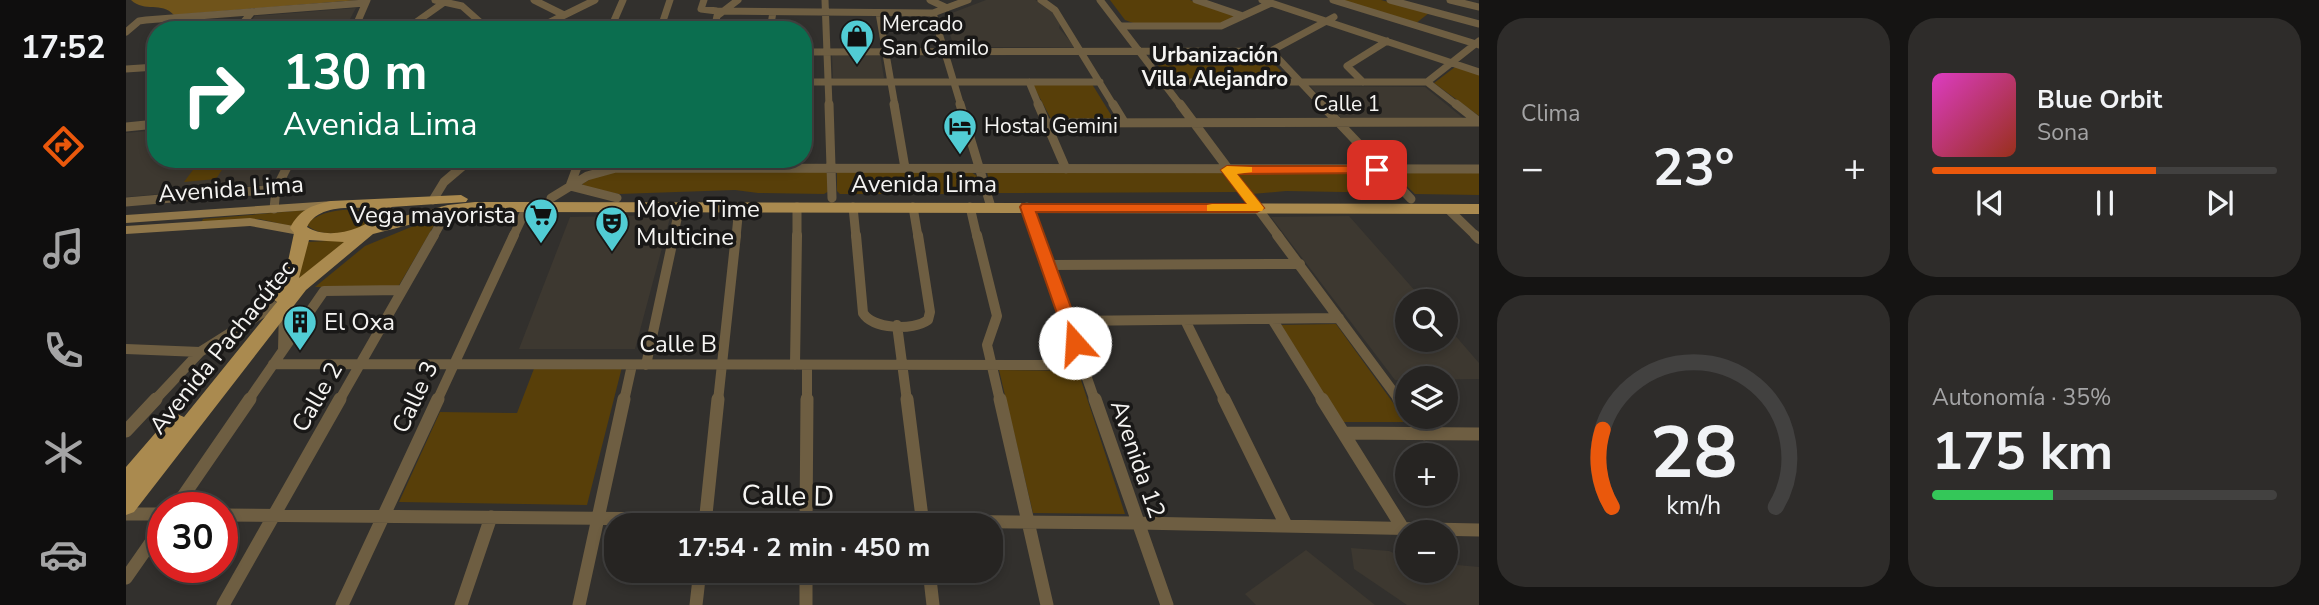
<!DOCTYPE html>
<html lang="es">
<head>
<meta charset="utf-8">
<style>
  :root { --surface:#262422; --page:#2e2c2a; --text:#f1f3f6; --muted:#a4a4a5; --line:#424140; --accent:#ea580c }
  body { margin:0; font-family:"Nunito Sans",sans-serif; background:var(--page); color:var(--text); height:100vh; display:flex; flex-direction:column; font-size:26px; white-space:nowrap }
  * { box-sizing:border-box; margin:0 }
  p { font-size:23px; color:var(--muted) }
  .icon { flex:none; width:38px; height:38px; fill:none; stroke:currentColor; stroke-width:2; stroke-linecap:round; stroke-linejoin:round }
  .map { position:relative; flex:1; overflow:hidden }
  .side { display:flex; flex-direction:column; gap:18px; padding:18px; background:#151413; width:840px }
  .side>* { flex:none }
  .banner { position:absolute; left:21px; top:21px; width:665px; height:147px; border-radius:28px; box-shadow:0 4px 10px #0003,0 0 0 2px var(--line); background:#0b6e4f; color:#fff; overflow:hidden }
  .fabs { position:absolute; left:1269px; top:289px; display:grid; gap:14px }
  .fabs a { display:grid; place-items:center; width:63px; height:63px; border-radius:50%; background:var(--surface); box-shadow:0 4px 10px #0003,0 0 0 2px var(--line); font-size:35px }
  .speed { position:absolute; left:21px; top:492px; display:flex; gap:14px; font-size:35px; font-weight:700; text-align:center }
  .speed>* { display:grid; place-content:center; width:91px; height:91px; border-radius:50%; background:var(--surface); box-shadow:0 4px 10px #0003,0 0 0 2px var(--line); line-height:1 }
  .speed .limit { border:10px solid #d22; background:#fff; color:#111 }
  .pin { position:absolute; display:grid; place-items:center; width:60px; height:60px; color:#fff; margin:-30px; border-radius:14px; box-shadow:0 4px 10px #0006 }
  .me { position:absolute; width:77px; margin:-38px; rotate:341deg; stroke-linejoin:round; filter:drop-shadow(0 0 5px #0008) }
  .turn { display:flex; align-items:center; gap:24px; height:147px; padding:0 21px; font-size:32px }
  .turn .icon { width:91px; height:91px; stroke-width:2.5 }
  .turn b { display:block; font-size:49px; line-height:60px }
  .big { font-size:52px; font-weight:700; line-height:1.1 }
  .side .card { flex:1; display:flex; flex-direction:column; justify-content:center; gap:10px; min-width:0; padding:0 24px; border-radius:28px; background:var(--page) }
  .side .dial { align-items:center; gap:0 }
  .dial svg { height:182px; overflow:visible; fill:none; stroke:var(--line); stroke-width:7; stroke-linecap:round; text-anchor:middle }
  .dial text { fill:var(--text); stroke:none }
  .song { display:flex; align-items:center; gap:21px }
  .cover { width:84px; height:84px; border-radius:10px; background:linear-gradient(135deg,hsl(310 70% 55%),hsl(10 70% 35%)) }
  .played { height:7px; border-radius:4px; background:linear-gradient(90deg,var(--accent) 65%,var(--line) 65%) }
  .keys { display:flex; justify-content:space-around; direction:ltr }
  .heat { display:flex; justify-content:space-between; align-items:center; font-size:38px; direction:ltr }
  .charge { height:10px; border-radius:5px; background:linear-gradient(90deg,#34c759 35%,var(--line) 0) }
  .side .tiles { flex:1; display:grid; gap:18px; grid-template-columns:repeat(2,1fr) }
  .trip { position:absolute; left:478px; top:513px; width:399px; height:70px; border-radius:28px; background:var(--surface); box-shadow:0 4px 10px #0003,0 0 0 2px var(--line); font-weight:700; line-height:70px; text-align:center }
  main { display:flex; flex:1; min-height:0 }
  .menu { display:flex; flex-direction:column; width:126px; justify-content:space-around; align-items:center; background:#0f0e0e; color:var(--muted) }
  .menu .icon { width:49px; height:49px }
  .menu .on { color:var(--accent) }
  .menu b { font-size:32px; color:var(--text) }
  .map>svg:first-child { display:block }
  .built { fill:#3d3830 }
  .green { fill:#583f09 }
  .forest { fill:#70541b }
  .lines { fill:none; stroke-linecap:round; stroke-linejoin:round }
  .minor-far3 { stroke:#6e5e42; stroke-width:7 }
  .minor-far2 { stroke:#6e5e42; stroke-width:9 }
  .minor-far1 { stroke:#6e5e42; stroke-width:10 }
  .minor { stroke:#6e5e42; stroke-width:13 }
  .secondary { fill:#90774a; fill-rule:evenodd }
  .primary { fill:#aa8a4f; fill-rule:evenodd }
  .route { fill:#ea580c; stroke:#983908; stroke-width:2 }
  .slow { fill:#f59e0b }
  .labels { text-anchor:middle; stroke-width:7; stroke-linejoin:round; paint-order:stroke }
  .far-poi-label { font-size:21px; fill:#f5f4f2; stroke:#191817; text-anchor:start }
  .far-neighbourhood-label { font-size:21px; font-weight:bold; fill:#f5f4f2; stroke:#191817 }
  .far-street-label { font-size:21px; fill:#f5f4f2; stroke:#191817 }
  .street-label { font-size:24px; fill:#f5f4f2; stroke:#191817 }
  .poi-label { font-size:24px; fill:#f5f4f2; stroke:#191817; text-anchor:start }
  .near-street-label { font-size:28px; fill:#f5f4f2; stroke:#191817 }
</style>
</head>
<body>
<main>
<nav class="menu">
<b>17:52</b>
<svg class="icon on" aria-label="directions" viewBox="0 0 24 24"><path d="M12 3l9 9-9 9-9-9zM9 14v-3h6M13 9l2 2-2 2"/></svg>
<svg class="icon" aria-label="music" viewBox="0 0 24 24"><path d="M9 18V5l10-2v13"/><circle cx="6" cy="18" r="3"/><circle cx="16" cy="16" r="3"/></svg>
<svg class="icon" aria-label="phone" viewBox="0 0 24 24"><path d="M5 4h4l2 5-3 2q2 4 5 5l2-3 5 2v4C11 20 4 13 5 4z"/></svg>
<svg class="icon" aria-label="climate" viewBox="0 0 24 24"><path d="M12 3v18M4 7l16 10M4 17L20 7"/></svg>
<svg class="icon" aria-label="car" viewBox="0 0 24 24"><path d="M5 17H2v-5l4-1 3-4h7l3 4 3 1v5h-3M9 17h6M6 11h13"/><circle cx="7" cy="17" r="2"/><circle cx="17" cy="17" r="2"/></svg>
</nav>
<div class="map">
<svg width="1353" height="605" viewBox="0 0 1353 605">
  <rect width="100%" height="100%" fill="#32302d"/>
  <path class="built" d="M860,0H909L920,5L925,8L934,24L933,28L949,47H828L818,16Z
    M230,8L218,30H118L129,16Z
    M706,54H754L758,78H707Z
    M1184,86L1299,87L1337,118H1215Z
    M30,130V159H151L137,185L0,197V133Z
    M541,215L544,218L509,349H393L444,217Z
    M1223,216L1298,301H1281V340H1320V325L1353,363V379L1269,380L1145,217Z
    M1225,548L1263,551L1281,559V570H1320V564L1353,567V605H1281L1228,569Z
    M1180,550L1249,605H1130L1119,594Z"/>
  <path class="green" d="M984,0H1064L1109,16L1092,24H1010L999,20Z
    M1214,0H1255L1303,13L1289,24Z
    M1025,56H1140L1162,78L1042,79Z
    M1329,67L1353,75V116L1308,83Z
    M966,84L987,118L925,119L907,85Z
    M75,159H103L90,179L58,182Z
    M479,171H697L701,173L703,191L698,194L632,193L609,190L493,194L459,187L456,184Z
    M711,172H845L851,176L855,192L851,194H714L711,191Z
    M861,172H1095L1112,192L870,193L865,191Z
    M1111,172H1249L1258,175L1273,193L1160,191L1126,194L1108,173Z
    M1267,173H1353V195L1289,194Z
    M181,210L165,226L133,219L75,223L77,219Z
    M242,210L253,214L251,219C236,232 198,240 182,226L183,222C198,209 223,209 242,210Z
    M387,213L383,221L322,222L326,214Z
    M307,218L310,222L272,287H189L239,246Z
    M221,240L176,279H171L181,242Z
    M1210,324L1281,422H1216L1152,325Z
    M409,366L496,367L461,505L273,502L314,412L391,413Z
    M873,370L952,371L999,514L907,513Z"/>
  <path class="forest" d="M5,0H232L48,15C35,1 19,13 5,0Z"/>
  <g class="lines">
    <path class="minor-far3" d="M309,0L336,6L363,30
      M408,0L438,15
      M578,0L575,9L591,11L807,13L842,0
      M699,0L703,106
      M804,0L821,8
      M915,0L929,10L988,106
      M974,0L1055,106
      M1070,0L1117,16
      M1136,0L1353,72
      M1207,0L1353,45
      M1264,0L1353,24
      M1324,0L1353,7
      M753,13L769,106
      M807,13L835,106
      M996,26H1095L1145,3
      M111,30L126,12
      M228,30L241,0
      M279,30L320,1
      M408,30L469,0
      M484,30L497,0
      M534,30L544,0
      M588,30L591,16L612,0
      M644,30L647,12
      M0,32L13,21L20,20L239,3
      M677,52L1145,51
      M0,69L30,67
      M677,82H974
      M903,82L913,106
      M1037,82H1301
      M1237,82L1221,66L1261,41
      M1301,82L1353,41
      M1301,82L1332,106
      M1197,106L1145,51L1208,17"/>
    <path class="minor-far2" d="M703,104L706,198
      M768,104L779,168
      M834,104L865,207
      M912,104L940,169
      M987,104L998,122
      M1054,104L1153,237
      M1195,104L1285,199
      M1330,104L1353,122
      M921,123L1353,122
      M0,127L30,124
      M444,186L491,198
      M444,186L454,159
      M425,198L461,176L490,168L1353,169
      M307,200L318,182L345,159
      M0,202L150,189
      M727,207L730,237
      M787,207L792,237
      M844,207L851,237
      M901,207L912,237
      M148,209L150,189L165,159
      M1322,209L1351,237
      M307,237L322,210
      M387,237L401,207
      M547,237L554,206
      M610,237L613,207
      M671,237V207"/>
    <path class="minor-far1" d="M730,235L737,313C747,329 787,331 802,320L804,312L792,235
      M851,235L871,316L861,345L874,401
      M911,235L969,401
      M1151,235L1274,401
      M1349,235L1353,239
      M922,265L1174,264
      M1146,319L1197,401
      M1059,320L1099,401
      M942,321L1213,318
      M771,325L781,401
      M0,349L74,352
      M157,350L158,308
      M147,364L957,365
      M520,365L548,235
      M669,365L671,235
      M28,401L74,352L147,306
      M122,401L198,291L276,290
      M213,401L308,235
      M311,401L388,235
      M498,401L506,365
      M592,401L610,235
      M681,401V365"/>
    <path class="minor" d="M781,399L797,525
      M874,399L921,605
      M969,399L1041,605
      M1098,399L1160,525
      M1196,399L1276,527
      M1273,399L1281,410
      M1286,416L1298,434
      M0,431L30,399
      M1217,433L1353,434
      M49,508L124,399
      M0,514H37
      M96,515L1012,523L1353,530
      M579,524L592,399
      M680,525L681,399
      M680,570V605
      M803,570L807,605
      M0,578L37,525
      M97,605L214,399
      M216,605L312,399
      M335,605L365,517
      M453,605L498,399
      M570,605L574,570"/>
    <path class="secondary" d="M207,201L214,205L212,208L0,223V215Z
      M124,218L173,227L180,231L173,235L124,226L0,234V226Z"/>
    <path class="primary" d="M335,195L342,199L340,202L265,207L269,215L266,219L322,205L349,202L1353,204V214L349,212L322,215L247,234L180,290L8,512L0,515V467L44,416L51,414L58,417L151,302L144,297L161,266L168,233L164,228C173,210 186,205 205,201ZM247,208L253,214C237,231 201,240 181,227C192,204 226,208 247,208ZM183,240L218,242L173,278Z"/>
  </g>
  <path class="route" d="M1101,166H1251L1257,170L1251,173L1111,174L1138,208L1131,212H910L958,343L955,348H943L894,207L896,204H1121L1095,170Z"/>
  <path class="slow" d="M1101,166L1126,167V172L1111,174L1138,208L1136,211H1081V205L1086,204H1121L1095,170Z"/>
  <defs>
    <g id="shop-pin" transform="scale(1.75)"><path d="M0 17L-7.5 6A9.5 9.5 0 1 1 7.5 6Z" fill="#51ccd4" stroke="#191817"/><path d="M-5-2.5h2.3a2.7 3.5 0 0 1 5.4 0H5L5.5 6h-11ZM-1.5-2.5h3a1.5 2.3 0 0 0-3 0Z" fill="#111"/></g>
    <g id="hotel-pin" transform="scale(1.75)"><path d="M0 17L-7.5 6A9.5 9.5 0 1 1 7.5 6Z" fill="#51ccd4" stroke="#191817"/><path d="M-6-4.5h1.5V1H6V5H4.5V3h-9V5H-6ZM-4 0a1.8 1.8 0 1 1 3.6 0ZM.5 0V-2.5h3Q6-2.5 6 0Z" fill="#111"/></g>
    <g id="supermarket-pin" transform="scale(1.75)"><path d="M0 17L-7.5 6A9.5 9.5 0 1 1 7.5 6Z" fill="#51ccd4" stroke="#191817"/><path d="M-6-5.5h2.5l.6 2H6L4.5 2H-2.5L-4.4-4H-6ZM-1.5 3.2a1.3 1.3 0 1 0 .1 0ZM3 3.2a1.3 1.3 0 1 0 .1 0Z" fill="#111"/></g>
    <g id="theatre-pin" transform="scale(1.75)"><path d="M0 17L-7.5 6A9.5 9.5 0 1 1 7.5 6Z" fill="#51ccd4" stroke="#191817"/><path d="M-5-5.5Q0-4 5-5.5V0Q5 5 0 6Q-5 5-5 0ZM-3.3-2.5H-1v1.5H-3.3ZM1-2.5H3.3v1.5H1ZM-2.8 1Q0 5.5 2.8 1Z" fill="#111"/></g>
    <g id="building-pin" transform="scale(1.75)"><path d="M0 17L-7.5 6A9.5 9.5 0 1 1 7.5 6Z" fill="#51ccd4" stroke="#191817"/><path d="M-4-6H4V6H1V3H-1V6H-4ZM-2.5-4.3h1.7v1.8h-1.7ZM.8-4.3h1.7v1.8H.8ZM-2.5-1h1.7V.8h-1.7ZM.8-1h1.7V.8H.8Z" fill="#111"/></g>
  </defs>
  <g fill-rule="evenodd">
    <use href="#shop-pin" x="731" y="36"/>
    <use href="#hotel-pin" x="834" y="126"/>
    <use href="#supermarket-pin" x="415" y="215"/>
    <use href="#theatre-pin" x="486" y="223"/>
    <use href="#building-pin" x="174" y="322"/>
  </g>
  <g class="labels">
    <g class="far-poi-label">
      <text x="756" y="31">Mercado<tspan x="756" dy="24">San Camilo</tspan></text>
      <text x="858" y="133">Hostal Gemini</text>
    </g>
    <g class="far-neighbourhood-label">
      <text x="1089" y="62">Urbanización<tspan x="1089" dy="24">Villa Alejandro</tspan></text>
    </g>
    <g class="far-street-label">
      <text x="1221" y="111">Calle 1</text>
    </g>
    <g class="street-label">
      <text x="798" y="192">Avenida Lima</text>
      <text transform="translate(105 189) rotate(-4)" y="8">Avenida Lima</text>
      <text x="552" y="352">Calle B</text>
      <text transform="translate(96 347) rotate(-51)" y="8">Avenida Pachacútec</text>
      <text transform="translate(191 397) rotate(-60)" y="8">Calle 2</text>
      <text transform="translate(289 397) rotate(-65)" y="8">Calle 3</text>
      <text transform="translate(1012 459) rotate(71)" y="8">Avenida 12</text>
    </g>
    <g class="poi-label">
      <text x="510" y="217">Movie Time<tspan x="510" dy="28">Multicine</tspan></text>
      <text x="390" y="223" text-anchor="end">Vega mayorista</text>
      <text x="198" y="330">El Oxa</text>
    </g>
    <g class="near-street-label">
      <text transform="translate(662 495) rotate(1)" y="10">Calle D</text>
    </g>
  </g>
</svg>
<div class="fabs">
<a><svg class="icon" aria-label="search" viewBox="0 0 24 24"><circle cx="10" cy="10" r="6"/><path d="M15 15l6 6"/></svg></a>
<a><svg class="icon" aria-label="layers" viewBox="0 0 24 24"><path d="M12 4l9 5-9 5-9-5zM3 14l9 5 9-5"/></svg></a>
<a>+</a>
<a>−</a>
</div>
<div class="speed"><div class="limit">30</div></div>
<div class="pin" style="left:1251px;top:170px;background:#d93025"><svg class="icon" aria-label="arrive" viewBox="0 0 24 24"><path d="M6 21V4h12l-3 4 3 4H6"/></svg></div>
<svg class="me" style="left:949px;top:343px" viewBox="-20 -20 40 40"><circle r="19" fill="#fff"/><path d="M0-13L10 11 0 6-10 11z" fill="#ea580c"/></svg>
<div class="trip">17:54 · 2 min · 450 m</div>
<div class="banner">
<div class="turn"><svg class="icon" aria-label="right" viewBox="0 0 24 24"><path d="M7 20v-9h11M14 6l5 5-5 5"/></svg><div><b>130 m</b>Avenida Lima</div></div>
</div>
</div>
<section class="side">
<div class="tiles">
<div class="card"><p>Clima</p>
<div class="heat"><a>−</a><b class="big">23°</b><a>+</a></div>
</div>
<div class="card">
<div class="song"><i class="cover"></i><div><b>Blue Orbit</b><p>Sona</p></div></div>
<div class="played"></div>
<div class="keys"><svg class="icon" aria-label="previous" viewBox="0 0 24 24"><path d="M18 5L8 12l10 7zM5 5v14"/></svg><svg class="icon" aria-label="pause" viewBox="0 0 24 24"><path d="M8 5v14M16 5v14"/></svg><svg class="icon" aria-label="next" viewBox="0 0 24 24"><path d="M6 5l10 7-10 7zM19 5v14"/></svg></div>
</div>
<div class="card dial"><svg viewBox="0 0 100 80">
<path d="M14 69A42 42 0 1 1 86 69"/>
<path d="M14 69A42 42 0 0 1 10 35" stroke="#ea580c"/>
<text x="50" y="56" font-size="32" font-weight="700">28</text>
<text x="50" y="72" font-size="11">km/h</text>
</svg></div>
<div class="card"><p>Autonomía · 35%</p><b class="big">175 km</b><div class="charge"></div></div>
</div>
</section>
</main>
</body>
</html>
